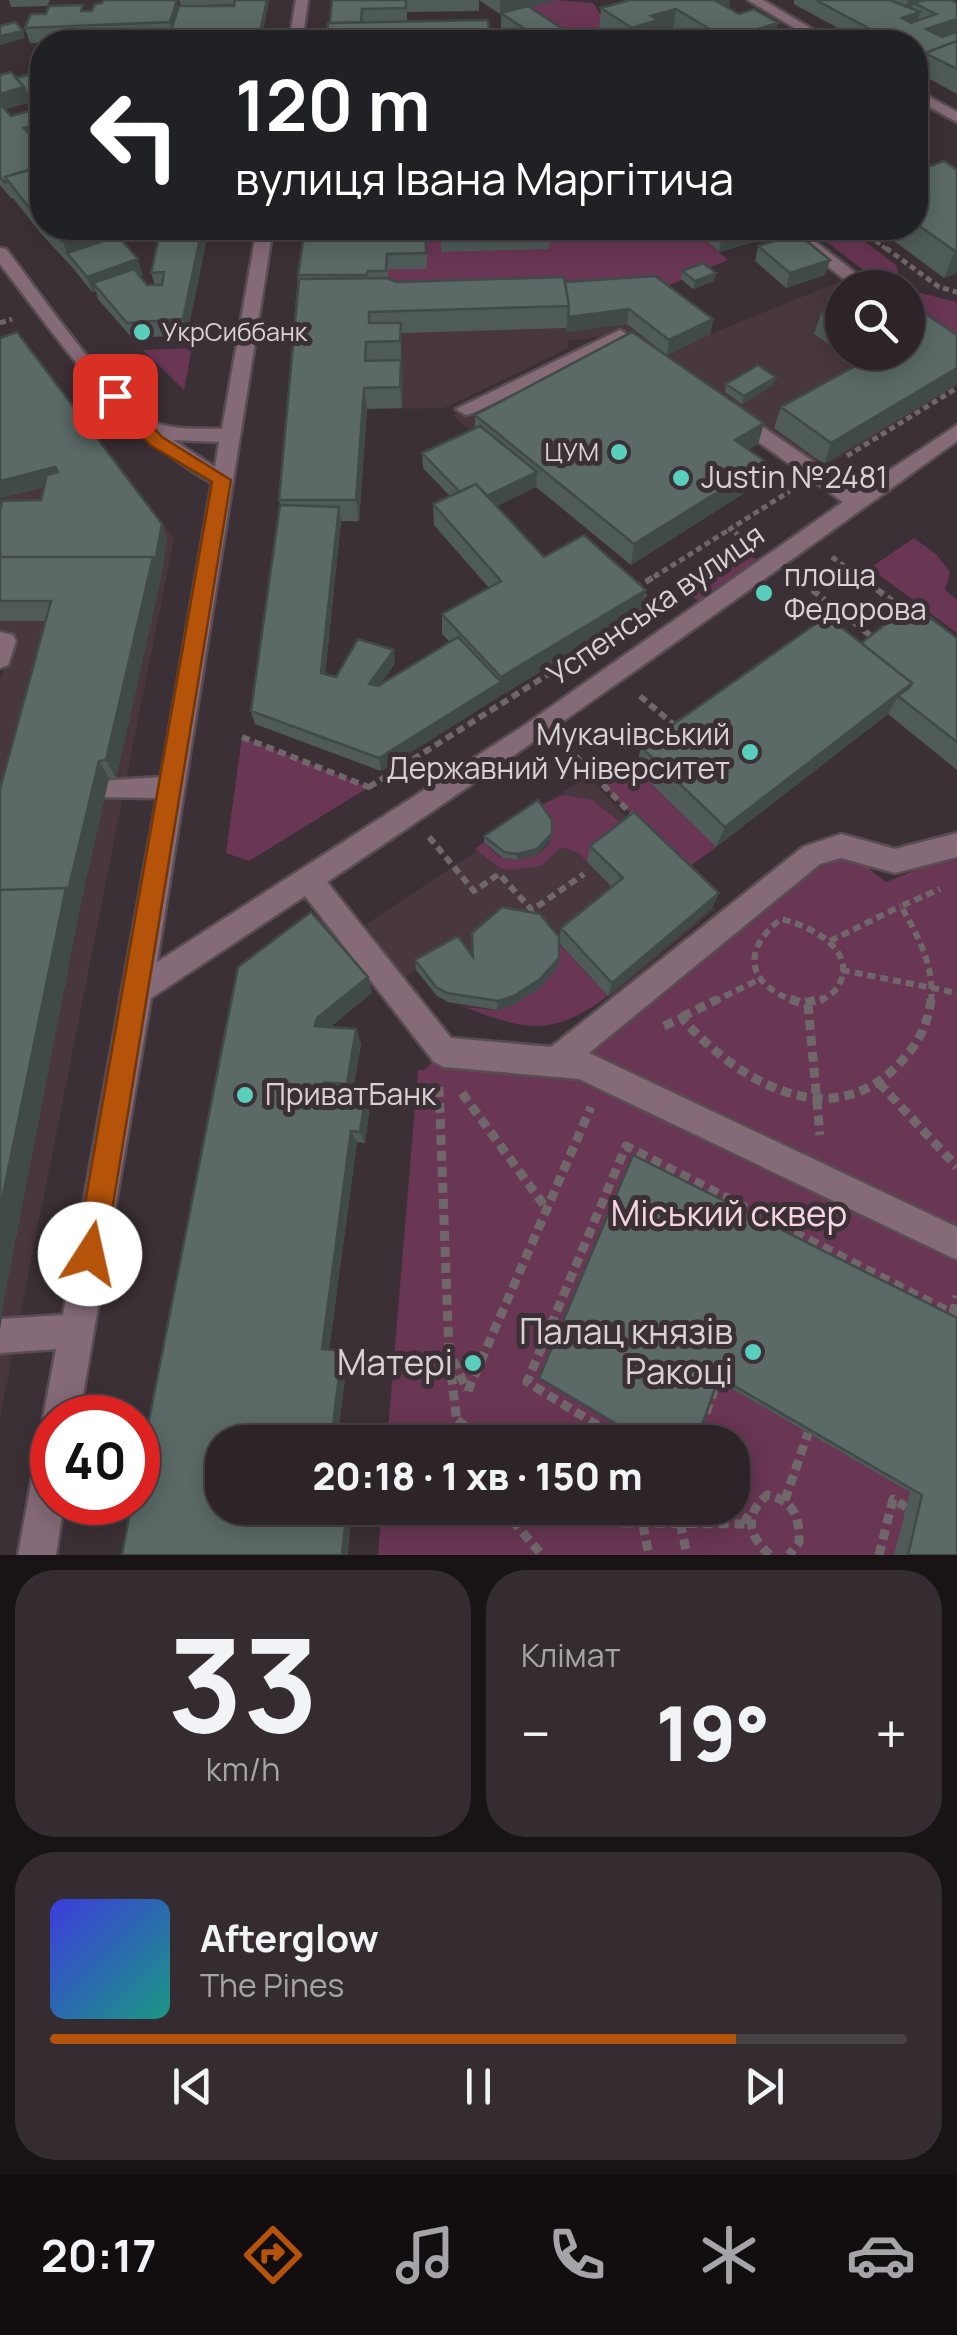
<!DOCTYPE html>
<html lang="uk">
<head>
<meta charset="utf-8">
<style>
  :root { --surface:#2c2428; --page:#342c30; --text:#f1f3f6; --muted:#a6a4a8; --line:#484145; --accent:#b45309 }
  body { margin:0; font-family:Manrope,sans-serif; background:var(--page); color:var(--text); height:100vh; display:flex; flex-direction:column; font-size:38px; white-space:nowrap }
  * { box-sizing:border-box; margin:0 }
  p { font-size:32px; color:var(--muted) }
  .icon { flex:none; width:55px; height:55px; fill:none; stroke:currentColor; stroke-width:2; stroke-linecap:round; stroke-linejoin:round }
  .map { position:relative; height:1555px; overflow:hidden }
  .panel { display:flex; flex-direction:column; gap:15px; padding:15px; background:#181416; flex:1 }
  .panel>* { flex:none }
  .guide { position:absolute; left:30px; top:30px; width:898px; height:210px; border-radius:40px; box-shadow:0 5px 25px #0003,0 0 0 2px var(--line); background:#202124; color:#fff; overflow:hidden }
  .buttons { position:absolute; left:825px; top:270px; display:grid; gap:20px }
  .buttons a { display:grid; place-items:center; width:100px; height:100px; border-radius:50%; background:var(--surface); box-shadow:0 5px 25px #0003,0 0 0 2px var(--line); font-size:50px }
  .speed { position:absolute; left:30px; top:1395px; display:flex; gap:20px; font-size:50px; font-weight:700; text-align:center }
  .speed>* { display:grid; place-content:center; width:130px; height:130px; border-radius:50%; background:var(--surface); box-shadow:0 5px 25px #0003,0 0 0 2px var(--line); line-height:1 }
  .speed .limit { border:15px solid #d22; background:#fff; color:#111 }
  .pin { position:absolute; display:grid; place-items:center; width:85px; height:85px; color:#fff; margin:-42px; border-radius:20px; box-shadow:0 5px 15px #0006 }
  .me { position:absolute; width:110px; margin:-55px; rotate:10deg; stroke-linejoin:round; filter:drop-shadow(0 0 8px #0008) }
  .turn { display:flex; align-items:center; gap:35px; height:210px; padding:0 40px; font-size:45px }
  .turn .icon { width:130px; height:130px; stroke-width:2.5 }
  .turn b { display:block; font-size:70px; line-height:85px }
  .big { font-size:75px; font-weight:800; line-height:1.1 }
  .panel .widget { flex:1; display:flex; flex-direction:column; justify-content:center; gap:15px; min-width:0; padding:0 35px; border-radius:40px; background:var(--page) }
  .panel .dial { align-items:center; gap:0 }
  .dial b { font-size:130px; line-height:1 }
  .song { display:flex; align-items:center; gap:30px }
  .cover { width:120px; height:120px; border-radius:15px; background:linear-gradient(135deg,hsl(240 70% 55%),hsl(170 70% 35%)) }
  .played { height:10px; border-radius:5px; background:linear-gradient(90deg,var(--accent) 80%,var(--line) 80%) }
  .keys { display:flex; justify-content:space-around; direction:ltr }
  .heat { display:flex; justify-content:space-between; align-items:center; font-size:55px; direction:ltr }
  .panel .tiles { flex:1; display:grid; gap:15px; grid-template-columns:1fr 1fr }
  .widget:last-child { grid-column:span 2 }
  .trip { position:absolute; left:205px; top:1425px; width:545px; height:100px; border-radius:40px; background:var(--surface); box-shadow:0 5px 25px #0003,0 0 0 2px var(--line); font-weight:800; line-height:100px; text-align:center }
  .menu { display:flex; height:160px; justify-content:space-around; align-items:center; background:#120e10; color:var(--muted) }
  .menu .icon { width:70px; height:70px }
  .menu .current { color:var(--accent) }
  .menu b { font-size:45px; color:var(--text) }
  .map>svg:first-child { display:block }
  .built { fill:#493740 }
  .green { fill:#693653 }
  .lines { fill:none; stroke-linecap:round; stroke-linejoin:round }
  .minor-casing { stroke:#574d52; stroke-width:5 }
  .path-far3 { stroke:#70676b; stroke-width:4; stroke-dasharray:5 2.5; stroke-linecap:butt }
  .path-far2 { stroke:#70676b; stroke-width:5; stroke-dasharray:6 4; stroke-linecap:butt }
  .path-far1 { stroke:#70676b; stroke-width:6; stroke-dasharray:8 5; stroke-linecap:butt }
  .path { stroke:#70676b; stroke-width:9; stroke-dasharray:10 6; stroke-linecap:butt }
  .minor { fill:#856a78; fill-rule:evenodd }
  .wall { fill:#4e5b59 }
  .shaded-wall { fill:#404a48 }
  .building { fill:#5b6a67; stroke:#404a48; stroke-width:2.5 }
  .route { fill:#b45309; stroke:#753606; stroke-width:2.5 }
  .poi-dot { fill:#5acebd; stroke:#3b3035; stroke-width:4 }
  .labels { text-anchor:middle; stroke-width:10; stroke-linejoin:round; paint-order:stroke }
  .far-poi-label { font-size:25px; fill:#d9d2d5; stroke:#3b3035; text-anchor:start }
  .poi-label { font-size:30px; fill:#d9d2d5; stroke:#3b3035; text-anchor:start }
  .street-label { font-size:30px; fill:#d9d2d5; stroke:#3b3035 }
  .near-park-label { font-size:35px; fill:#f6d3e5; stroke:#3b3035 }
  .near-poi-label { font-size:35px; fill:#d9d2d5; stroke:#3b3035; text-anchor:end }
</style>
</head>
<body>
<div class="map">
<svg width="957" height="1555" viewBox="0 0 957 1555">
  <rect width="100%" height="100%" fill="#3b3035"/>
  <path class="built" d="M846,279L858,287L842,288V352H908L957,361V386L817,472L765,438L730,461L631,565L452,415L620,334L568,341V347L559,353L444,408L290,410L302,301L653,292L710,334Z
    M43,367L174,538L0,1418V681L13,637H0V383Z
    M587,776L715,909L610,998L558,943L539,989L513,1005L464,1007L437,996L416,970L405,977L365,925L487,844L504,858L517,860L537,855L551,839V827L539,808Z"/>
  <path class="green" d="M557,0L593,3L601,15L600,29L620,42H560L523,9Z
    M392,228H606L613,233L630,228H711L700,236L728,260L653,292L387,286L388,269H426L391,234Z
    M858,236L896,265L899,276L873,277L821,238Z
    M908,290L957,302V342L908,304Z
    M192,348L184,390L143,350Z
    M914,538L936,554L950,572L945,590L957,600V633L870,568Z
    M749,554L775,573L619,679L606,667L701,604L690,594Z
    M242,737L369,787L249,861L226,853Z
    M627,762L636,769L716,847L685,870L600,782Z
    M564,795L592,800L629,829L587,862L579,853L561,847L541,866L510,870L500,868L475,849L484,842C490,848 495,855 503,858C522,864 557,853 551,828C550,821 542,812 538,806Z
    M957,853V1555H378L382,1508H732V1442H387L418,1070H424L444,1052L555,1062L830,855L863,864L886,882Z
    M558,943L608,996C552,1037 527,1031 464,1007L497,1010Z"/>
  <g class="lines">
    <g class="minor-casing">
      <path id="minor" d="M296,0H308L302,42H289Z
        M748,0H763L834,42H818Z
        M915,89L957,112V122L915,99Z
        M257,228H273L157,962L522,727L843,502L726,419V411H740L857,492L957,425V441C749,590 541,740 327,882L451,1038L551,1047L803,847L841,834L895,849L957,833V857L895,873L841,858L820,864L589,1053L957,1227V1260L579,1079L444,1067L434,1062L305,896L151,998L79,1418H52V1432L49,1430L43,1418L56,1349L0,1353V1319L63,1315L157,798L98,797L94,789L98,781L161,777L212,483C120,431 64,347 0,264V248L6,249C35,286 116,404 152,421C173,431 200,428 222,429ZM173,440L219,442L215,467Z
        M780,228H798L875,288H855Z
        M620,330L654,351V359H640L619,344L473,413L466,415L456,409Z
        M0,632L13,635L16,641L8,665L0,668Z
        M52,1449V1502H64L56,1555H18L34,1467L39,1454Z"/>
    </g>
    <path class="path-far3" d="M858,228L889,251"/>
    <path class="path-far2" d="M886,248L939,287L957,292
      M0,323L12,319
      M847,456L957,388
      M748,542L730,529L790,491
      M832,557L859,577
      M654,577L730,529"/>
    <path class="path-far1" d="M856,574L910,614
      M802,582L875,639
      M655,606L635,589L658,574
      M640,696L680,730
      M242,737L371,788
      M567,747L635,818
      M369,787L552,672
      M429,837L474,891L499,874L532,910L584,874
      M830,941L901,906
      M842,970L957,993
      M713,1002L762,978
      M798,1002C748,986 739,952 781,919C808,925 856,948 840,983C835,993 826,999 815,1002
      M931,1002C935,967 918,936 901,906L940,889"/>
    <path class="path" d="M790,999L802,1003L823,999
      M808,1004L820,1135
      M682,1017L718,999
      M664,1026L682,1018C734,1078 827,1136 896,1067C916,1047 928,1027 931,999
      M879,1083L957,1167
      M439,1087L449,1353L459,1442
      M462,1093L546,1208
      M953,1314L957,1296
      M453,1360L467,1390
      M468,1391L591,1107
      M706,1413L713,1393L708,1390
      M457,1420L487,1442
      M625,1442L527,1382L626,1146L957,1316
      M785,1500L808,1433
      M502,1508L542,1555
      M577,1508L623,1523L750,1524
      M677,1508L687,1555
      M729,1508L750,1521
      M643,1525L649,1555
      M770,1555C748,1537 744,1514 767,1495C793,1500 800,1517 799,1542L789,1555
      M879,1555L893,1499L906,1507"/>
    <use href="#minor" class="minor"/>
  </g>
  <path class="wall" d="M9,0H50L47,6L11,7Z
    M179,0H269L261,42L171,36L123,38L124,42H71V41L30,43L25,28L85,11L179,6H234L235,4L181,6Z
    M332,0H557L530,7L572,35L594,42H522L501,28V15L479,0V11L407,12V21L490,42H355L354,38L330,23Z
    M794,0H953L957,32L941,37L957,32V94L915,71V42H863L794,4Z
    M601,8H729L787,42H694L673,29L656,34L655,41L649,42H620L599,29Z
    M42,71V99L5,109L11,116L42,120V228H128V229L117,233L118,236L143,275L140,276L147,285H155L151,273L161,228H209L187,335L132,338L98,299L96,291L92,292L73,268L43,236L13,198H11L0,185V75L16,78Z
    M915,163L957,170V273L944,278L890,238L894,228H915Z
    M305,228H392L391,234L427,249V269H388V278L397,282H565L713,319L710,334L667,355L627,324L566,332V328L401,333L402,408L367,409L359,521H341L325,674L336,677L395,663L380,685L450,642L442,634V614L489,588L434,525L433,504L450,496L423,468L422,453L475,428V415L764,423L758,444L748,450L760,483L631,565L536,487L496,506L544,557L642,610L500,696L381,771L255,724L251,711L280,505L279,500L298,275Z
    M440,228L550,233L549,249L441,252Z
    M680,228H779L778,235L719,252L700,235V232L689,235Z
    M758,246L830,260L825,275L786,288L755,261Z
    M682,271L714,281L693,289L681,279Z
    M842,302V352H908L957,335V384L824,464L774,428L781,407L859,364L814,334L821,313Z
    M0,338L167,539L161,577L116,778H109L80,906L7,1283L46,621H0V511L41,500L44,487L0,498Z
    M726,384L773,385L742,404L725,392Z
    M957,638V770L888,714L716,847L636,769L641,747L861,643Z
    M484,836L551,839L537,855L517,860L503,858L484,842Z
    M590,846L719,893L712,908L608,996L559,943L557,968L539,989L513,1005L497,1010L448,1002L437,996L416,970L415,960L473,956L559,940L561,928L612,887L587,862Z
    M238,967L368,977L372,993L330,1027L356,1029L361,1044L353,1090L366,1091L370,1104L365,1143L357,1142L329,1349L348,1353L337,1442H222L122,1555Z
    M633,1155L957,1318V1555H894L910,1492L717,1380L696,1442H644L538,1378Z"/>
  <path class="shaded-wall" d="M177,0L180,14L173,33L170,22Z
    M267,0H269L261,42H255Z
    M504,0H557L500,15V1Z
    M711,0H730L728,12Z
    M908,0H927L914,3L913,6L905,9Z
    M676,9L673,29L656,34L655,41L649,42H630L632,28L651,16Z
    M920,12L916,27L902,18Z
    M957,19V32L921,44L926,29Z
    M778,23L774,42L761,28Z
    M23,31L25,38L0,45V36Z
    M24,87L42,90V99L0,111V94Z
    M42,122V139L30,143L24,128Z
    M107,228H128V229L117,233L123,251L67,253L63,242Z
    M202,228H209L187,335L183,319Z
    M690,228H701L700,232L689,235Z
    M754,228H779L778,235L719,252L722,237Z
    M955,251H957V273L944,278Z
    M138,259L143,275L99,290L93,283L96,291L92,292L87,277Z
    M830,260L825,275L786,288L790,273Z
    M716,273L714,281L693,289L695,281Z
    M629,309L627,324L566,332L568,317Z
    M713,319L710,334L667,355L669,340Z
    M401,360L403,381L402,408L400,387Z
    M957,368V384L824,464L831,443Z
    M776,377L773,385L742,404L744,396Z
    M364,388L367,409L359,521L356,500Z
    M764,423L758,444L730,461L735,440Z
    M766,462L760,483L631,565L634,544Z
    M55,467L62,482L0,498V481Z
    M537,472L536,487L483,513V498Z
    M339,507L341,521L324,686L321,673Z
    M162,524L167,539L161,577L116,778L106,760Z
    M646,590L642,610L500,696L381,771L379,758L501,682V677Z
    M394,650L395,663L371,698L369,684Z
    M912,683L902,699L898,696L888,714L716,847L725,827Z
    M99,761L109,778L80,906L68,891Z
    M552,833L551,839L537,855L517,860V854Z
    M66,888L80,906L7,1283L0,1330V1209Z
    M719,893L712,908L608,996L612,983Z
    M559,958L557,968L539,989L513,1005L497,1010L498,1001Z
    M368,977L372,993L323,1032L315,1026L317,1018Z
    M356,1029L361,1044L352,1096L347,1084Z
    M366,1091L370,1104L365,1143L360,1132Z
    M351,1131L357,1142L329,1351L322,1349Z
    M342,1351L348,1353L337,1442H331Z
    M347,1508H352L348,1555H342Z"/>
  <path class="building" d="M104,0H177L170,22L25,28L31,14H46L49,6L83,5L81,11H92L95,4L102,3Z
    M235,0H267L259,37L258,30L170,33L179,6H234Z
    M332,0H406V8L362,9L361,22L330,23Z
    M630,0H714L739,14L754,9L778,23L761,28L787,42H732L676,9L651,16L658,20L632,28L601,8Z
    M816,0H890L920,12L902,18L911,23L936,14L914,3L925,0H951L957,3V19L926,29L942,37L957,32V41L925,53L923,58L915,54V42H894Z
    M528,6L572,35L544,42L501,13Z
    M488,20L490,42H450V33L354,35L353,42H326L328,23Z
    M15,22L23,31L0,36V26Z
    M89,30H109L108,33H88Z
    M258,30L255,42H136L137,39Z
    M122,33L119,42H71L74,34Z
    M580,33L594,42H547Z
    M957,41V69L925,53Z
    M42,71V90L27,94L24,87L16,78Z
    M11,72L24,87L0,94V75Z
    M0,104L11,116L33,110L42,120V122L24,128L31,136L41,133L42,134V166L5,177L7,182L5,183L0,177Z
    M919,161L931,166L944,161L957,170V251H955L915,223V207L925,204L915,197V163Z
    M42,166V207L33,210L35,215L5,177Z
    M42,207V220L33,210Z
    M50,228H109L63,242Z
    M161,228H202L183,319L127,323L93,283L134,269L147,285H162L164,272L151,273Z
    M305,228H346L345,234H426V253L387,254L386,271H368L367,275H298Z
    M440,228H546L550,233L441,236Z
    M711,228H754L722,237Z
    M798,234L830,260L790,273L758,246Z
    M118,236L138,259L87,277L67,253Z
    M703,263L716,273L695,281L682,271Z
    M655,276L713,319L669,340L629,309L568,317L569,306L565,282Z
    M564,277L569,306L369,312V323H401L400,341L366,342L365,361L401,360L400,387L364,388L356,500H279L299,279L386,278L397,282Z
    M842,302V327L821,313Z
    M908,302L957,335V368L831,443L781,407L881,352H908Z
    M17,332L162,524L155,562L153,557H0V511L2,501L41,500L47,475L58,472L55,467L0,481V338Z
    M632,332L764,423L735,440L766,462L634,544L475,415Z
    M758,365L776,377L744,396L726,384Z
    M480,426L537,472L487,496L476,484L460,492L422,453Z
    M476,484L544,557L584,535L646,590L501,677L442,614L501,581L433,504Z
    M280,505L339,507L321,673L336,677L358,639L394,650L369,684L378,686L458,637L501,682L379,758L251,711Z
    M0,557H153L106,760L99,761L68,891L66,888L0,890V789L51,601H0Z
    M912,604L957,638V742L898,696L910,687L912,683L861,643Z
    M827,616L912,683L725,827L641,747Z
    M538,800L552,820V833L537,849L517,854L504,852L484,836Z
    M634,812L719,893L612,983L561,928L623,878L590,846Z
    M66,888L0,1209V890Z
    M502,907L540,914L559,937V958L540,979L514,996L498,1001L447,993L436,987L415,960L458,936L473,957L472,933Z
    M311,912L368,977L317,1018L315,1026L356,1029L347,1084L324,1082L323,1088L366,1091L360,1132L351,1131L322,1349L342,1351L331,1442H222V1508H347L342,1555H122L132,1502H138V1476L238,967Z
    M633,1155L957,1318V1555H908L922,1495L719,1377L696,1442H647L539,1378Z"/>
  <path class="route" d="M115,390L121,392L162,437L231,480L105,1254L101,1264L90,1269L80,1264L76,1254L212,482L150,445L106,396Z"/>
  <g class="poi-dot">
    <circle cx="142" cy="332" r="10"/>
    <circle cx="619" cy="452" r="10"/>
    <circle cx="681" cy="478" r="10"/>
    <circle cx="764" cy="593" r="10"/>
    <circle cx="750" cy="752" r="10"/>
    <circle cx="245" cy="1095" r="10"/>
    <circle cx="753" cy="1352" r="10"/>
    <circle cx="473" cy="1363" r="10"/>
  </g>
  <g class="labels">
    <g class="far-poi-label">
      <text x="162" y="341">УкрСиббанк</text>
      <text x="599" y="461" text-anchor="end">ЦУМ</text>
    </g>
    <g class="poi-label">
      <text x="701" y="488">Justin №2481</text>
      <text x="784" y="586">площа<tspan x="784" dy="34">Федорова</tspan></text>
      <text x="730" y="745" text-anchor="end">Мукачівський<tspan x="730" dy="34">Державний Університет</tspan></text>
      <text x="265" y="1105">ПриватБанк</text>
    </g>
    <g class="street-label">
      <text transform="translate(656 605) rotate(-35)" y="10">Успенська вулиця</text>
    </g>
    <g class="near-park-label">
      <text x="729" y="1226">Міський сквер</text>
    </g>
    <g class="near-poi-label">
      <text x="733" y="1344">Палац князів<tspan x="733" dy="40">Ракоці</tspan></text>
      <text x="453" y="1375">Матері</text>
    </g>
  </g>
</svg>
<div class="buttons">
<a><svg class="icon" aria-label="search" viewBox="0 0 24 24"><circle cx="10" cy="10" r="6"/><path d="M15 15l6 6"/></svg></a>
</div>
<div class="speed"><div class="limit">40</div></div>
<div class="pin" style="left:115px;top:396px;background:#d93025"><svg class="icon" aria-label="arrive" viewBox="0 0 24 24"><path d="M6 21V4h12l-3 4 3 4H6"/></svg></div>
<svg class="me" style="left:90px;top:1254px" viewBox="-20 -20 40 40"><circle r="19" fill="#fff"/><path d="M0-13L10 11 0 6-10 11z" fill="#b45309"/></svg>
<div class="trip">20:18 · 1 хв · 150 m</div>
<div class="guide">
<div class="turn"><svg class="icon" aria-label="left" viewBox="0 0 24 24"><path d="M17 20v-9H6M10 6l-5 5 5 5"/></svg><div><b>120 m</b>вулиця Івана Маргітича</div></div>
</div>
</div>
<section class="panel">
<div class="tiles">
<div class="widget dial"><b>33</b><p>km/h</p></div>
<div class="widget"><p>Клімат</p>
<div class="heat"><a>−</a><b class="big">19°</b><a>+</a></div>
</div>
<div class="widget">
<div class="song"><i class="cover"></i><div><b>Afterglow</b><p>The Pines</p></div></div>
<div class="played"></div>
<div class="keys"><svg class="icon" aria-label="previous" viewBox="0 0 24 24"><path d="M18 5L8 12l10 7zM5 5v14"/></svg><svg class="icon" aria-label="pause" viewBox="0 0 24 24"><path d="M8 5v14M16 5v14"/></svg><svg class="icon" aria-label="next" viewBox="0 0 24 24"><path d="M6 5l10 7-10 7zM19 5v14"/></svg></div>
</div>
</div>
</section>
<nav class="menu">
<b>20:17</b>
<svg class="icon current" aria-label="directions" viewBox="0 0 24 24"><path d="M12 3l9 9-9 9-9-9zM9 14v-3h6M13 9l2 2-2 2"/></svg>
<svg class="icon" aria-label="music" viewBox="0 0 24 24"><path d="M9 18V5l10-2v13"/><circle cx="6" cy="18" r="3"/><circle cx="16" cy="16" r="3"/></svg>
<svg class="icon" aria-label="phone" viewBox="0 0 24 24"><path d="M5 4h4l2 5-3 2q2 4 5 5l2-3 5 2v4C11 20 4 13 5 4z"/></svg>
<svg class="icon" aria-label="climate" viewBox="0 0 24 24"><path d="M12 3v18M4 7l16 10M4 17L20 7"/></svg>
<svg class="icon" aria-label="car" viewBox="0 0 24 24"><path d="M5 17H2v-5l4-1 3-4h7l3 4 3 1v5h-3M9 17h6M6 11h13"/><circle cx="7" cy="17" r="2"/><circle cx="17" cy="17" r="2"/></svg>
</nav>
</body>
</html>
